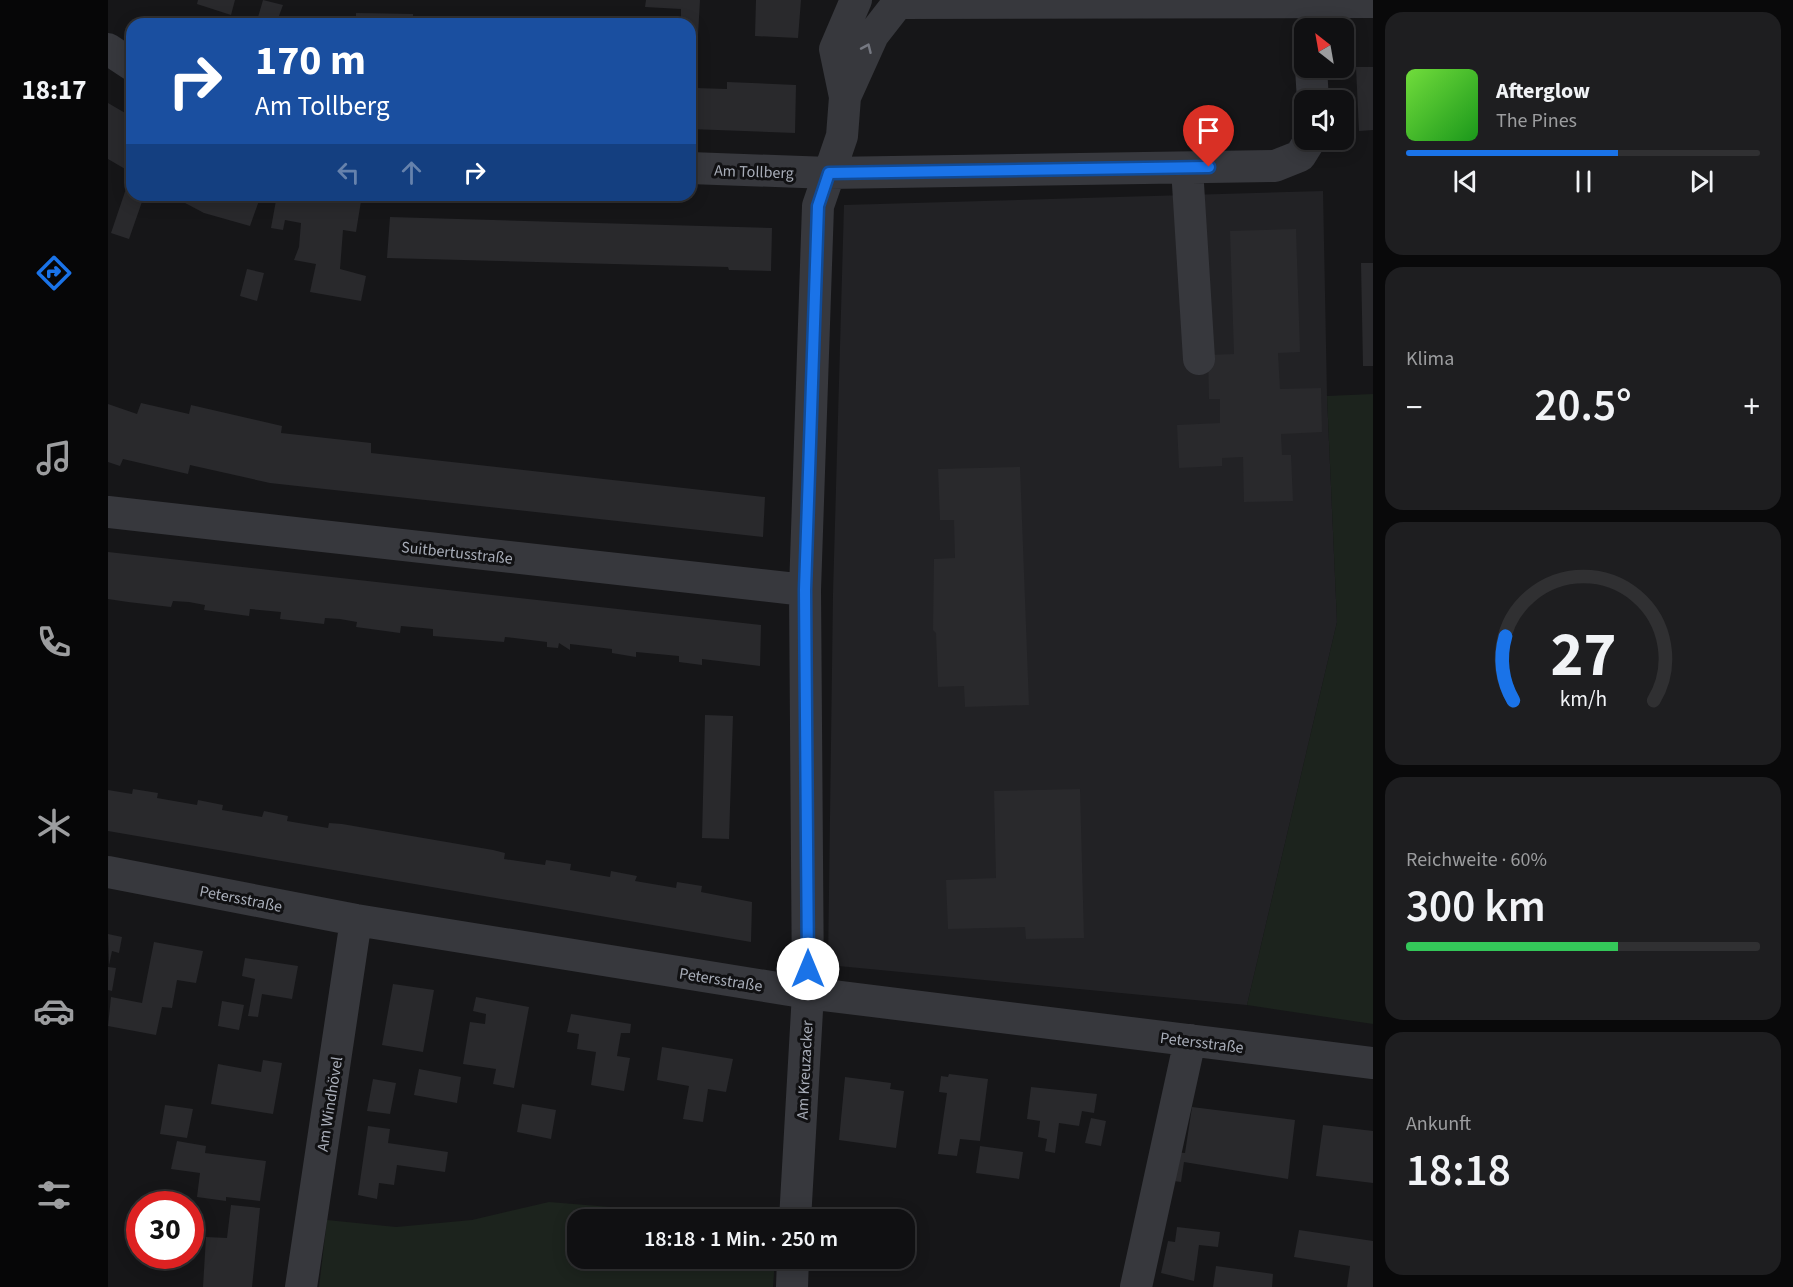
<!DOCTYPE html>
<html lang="de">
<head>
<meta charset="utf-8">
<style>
  :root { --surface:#101012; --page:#1e1e20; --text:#f1f3f6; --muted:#9c9d9f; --line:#303032; --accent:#1a73e8 }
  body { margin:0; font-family:"Source Sans 3",sans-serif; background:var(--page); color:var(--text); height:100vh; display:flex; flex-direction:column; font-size:22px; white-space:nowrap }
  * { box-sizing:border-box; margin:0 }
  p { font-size:20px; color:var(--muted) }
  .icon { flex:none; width:33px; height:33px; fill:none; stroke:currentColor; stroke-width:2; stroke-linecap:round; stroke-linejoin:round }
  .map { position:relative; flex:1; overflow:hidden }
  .panel { display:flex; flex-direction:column; gap:12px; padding:12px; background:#09090a; width:420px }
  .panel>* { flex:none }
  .hud { position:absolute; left:18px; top:18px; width:570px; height:183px; border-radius:18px; box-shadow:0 3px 15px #0003,0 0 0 2px var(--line); background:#1a4fa0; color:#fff; overflow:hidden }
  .needle { width:39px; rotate:329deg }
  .buttons { position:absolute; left:1186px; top:18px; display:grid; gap:12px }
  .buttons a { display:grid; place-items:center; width:60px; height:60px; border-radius:12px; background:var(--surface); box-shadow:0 3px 15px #0003,0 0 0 2px var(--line); font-size:30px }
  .speed { position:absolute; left:18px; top:1191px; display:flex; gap:12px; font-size:30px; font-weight:700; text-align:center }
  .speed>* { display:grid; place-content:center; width:78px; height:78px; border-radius:50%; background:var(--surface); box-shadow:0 3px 15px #0003,0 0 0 2px var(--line); line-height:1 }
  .speed .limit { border:9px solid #d22; background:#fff; color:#111 }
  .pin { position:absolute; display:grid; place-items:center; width:51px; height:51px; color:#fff; margin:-62px -26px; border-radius:50% 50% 50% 0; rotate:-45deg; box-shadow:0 0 6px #0007 }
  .pin .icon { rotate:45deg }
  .me { position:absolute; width:66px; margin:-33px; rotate:0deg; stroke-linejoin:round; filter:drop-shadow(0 0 4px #0008) }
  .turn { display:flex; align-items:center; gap:21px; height:126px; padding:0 30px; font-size:27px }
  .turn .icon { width:78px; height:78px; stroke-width:2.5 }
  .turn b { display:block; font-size:42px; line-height:51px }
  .lanes { display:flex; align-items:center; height:57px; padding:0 30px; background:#0003; justify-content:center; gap:30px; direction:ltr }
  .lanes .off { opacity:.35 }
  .big { font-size:45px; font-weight:600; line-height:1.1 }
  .panel .widget { flex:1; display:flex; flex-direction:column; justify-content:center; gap:9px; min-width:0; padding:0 21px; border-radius:18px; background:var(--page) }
  .panel .dial { align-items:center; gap:0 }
  .dial svg { height:156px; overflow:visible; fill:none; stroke:var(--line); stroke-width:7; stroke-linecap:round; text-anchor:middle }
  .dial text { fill:var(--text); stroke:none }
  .song { display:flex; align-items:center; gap:18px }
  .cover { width:72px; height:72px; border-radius:9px; background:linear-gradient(135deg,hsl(100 70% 55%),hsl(120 70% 35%)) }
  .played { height:6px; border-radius:3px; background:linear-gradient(90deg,var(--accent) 60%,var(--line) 60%) }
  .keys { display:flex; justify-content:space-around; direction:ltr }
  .heat { display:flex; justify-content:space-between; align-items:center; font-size:33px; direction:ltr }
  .charge { height:9px; border-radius:4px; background:linear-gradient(90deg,#34c759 60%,var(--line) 0) }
  .trip { position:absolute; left:459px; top:1209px; width:348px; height:60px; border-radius:18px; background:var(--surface); box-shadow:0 3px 15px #0003,0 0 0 2px var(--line); font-weight:600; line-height:60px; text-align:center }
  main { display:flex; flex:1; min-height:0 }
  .tabs { display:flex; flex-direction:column; width:108px; justify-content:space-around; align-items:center; background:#060607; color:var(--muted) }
  .tabs .icon { width:42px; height:42px }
  .tabs .on { color:var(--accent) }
  .tabs b { font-size:27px; color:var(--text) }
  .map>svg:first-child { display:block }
  .built { fill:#222225 }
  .green { fill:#1c231d }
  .building { fill:#29292c }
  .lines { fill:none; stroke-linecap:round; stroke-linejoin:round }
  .minor { stroke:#37383d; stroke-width:32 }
  .oneway { stroke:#757881 }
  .route-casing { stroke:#114b97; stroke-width:15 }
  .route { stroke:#1a73e8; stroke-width:10 }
  .labels { text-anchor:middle; stroke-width:6; stroke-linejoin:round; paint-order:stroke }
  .street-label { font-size:16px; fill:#a8adb8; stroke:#111113 }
</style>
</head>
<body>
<main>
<nav class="tabs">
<b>18:17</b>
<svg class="icon on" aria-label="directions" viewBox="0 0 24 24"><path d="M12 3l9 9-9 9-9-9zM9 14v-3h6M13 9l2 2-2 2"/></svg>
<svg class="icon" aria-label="music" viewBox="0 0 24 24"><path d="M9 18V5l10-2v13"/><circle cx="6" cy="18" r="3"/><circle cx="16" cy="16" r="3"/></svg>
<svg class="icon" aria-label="phone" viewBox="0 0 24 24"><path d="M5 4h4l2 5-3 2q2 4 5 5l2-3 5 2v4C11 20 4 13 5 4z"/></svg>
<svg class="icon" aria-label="climate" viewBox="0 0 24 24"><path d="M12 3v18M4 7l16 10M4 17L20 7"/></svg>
<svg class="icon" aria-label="car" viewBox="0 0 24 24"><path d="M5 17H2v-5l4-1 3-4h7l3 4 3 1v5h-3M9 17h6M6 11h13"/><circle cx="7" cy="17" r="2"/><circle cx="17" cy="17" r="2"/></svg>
<svg class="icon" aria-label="filters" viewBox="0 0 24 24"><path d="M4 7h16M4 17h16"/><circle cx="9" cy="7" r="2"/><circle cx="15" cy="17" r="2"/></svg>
</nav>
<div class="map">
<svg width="1265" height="1287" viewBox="0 0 1265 1287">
  <rect width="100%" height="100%" fill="#161618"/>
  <path class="built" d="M1215,191L1219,396L1229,622L1139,1005L720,965L725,594L736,205Z"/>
  <path class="green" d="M1265,394V1024L1139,1005L1229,622L1219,396Z
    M441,1202L650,1219L470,1220V1258L667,1259L665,1287H211L219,1220L288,1227L364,1220Z"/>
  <path class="building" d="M90,0H127L123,15L89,4Z
    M155,0L175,5L168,24H148Z
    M538,0H592L587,88L619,89V82L688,85L687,133L582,129V24H573V9L537,7Z
    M648,0H693L690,38L647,36Z
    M248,13L305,14V24H223L224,16L248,17Z
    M1248,67H1265V130L1251,131Z
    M0,103L24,117V173L0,159Z
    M23,174L24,195H57L55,203L36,196L21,239L3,233Z
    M62,195H153L142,226L96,213Z
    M169,195H254L248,232L235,230L232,269L258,276L253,301L202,292L208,264L186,260L191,247L193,223L177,220L175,230L163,228Z
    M282,217L664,228L663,271L621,270L620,267L279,258Z
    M1188,229L1192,352L1170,353L1172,389L1213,388L1214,432L1173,434L1174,455H1183L1185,501L1136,502L1135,457L1114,458V466L1071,468L1069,425L1112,423V399H1101L1100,355L1126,354L1122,231Z
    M1253,263H1265V366H1255Z
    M139,269L156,273L149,301L132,296Z
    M33,403L81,414L83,405L174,426L173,433L263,443V453L657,497L655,537L162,483L82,465L80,474L15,459L12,466L0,462V404L29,414Z
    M912,467L921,705L857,707L856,686L830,687L828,633L825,630L826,559L847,558L846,520H832L830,469Z
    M0,552L653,625L652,666L594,659V665L571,662V656L528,652V657L504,653V649L462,644V650L451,643L450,648L439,647V642L397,637L396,642L325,636V629L293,626L292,633L248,627L249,622L232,619L217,618L216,624L172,619L173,612L142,609L141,616L96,610L97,605L81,602L65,601L63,607L20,602L0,599Z
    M597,715L625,716L621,839L594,838Z
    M25,789L50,793L49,798L89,805L90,800L115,805L114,810L154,817L156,811L180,816L179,821L220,828L221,823L234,824L385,850L397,853L396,859L437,865L438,860L463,864L462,870L502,877L503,871L529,876L527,881L568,888L569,882L594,886L593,892L644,902L643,942L0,831V790L24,794Z
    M972,789L976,938L918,939L917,927L840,929L838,880L888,878L886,791Z
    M0,934L14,937L11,953L4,951L1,965Z
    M46,942L95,951L88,983L69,980L64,1008L54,1007L48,1035L0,1026L3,997L34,1003Z
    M137,958L190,966L184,999L154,994L150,1017L140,1016L147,979L134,976Z
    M0,967L8,968L4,991L0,990Z
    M285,984L326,990L315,1052L274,1045Z
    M368,997L421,1007L406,1088L385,1084L388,1069L355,1064L362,1022L377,1024L378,1014L365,1011Z
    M114,1001L136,1005L131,1030L110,1026Z
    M463,1014L523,1024L522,1033H513L509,1056L522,1058L516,1091L483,1085L488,1052L469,1049L471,1034L459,1032Z
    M554,1047L625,1059L618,1092L600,1089L595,1122L575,1119L581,1086L549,1080Z
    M155,1060L174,1063L165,1114L103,1104L110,1064L153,1072Z
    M311,1069L353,1077L349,1103L306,1095Z
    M841,1074L880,1079L872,1141L852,1139L849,1156L830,1154L839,1093L831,1092L833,1076L840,1077Z
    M737,1077L783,1083L782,1089L796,1091L788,1148L731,1140Z
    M265,1079L288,1083L282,1114L259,1111Z
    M923,1087L989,1094L986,1113L974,1111L971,1126L951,1123L947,1153L937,1151L939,1139L930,1137L932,1121L919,1119Z
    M414,1104L448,1110L443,1139L409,1132Z
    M57,1105L85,1109L79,1138L52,1134Z
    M1084,1107L1187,1120L1180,1179L1076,1162L1073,1182L1059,1180L1063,1152L1077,1153Z
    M983,1118L998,1121L993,1146L977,1143Z
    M1215,1125L1265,1131V1183L1208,1176Z
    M260,1126L282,1129L280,1143L340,1152L337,1172L289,1165L286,1185L271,1183L269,1199L250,1195Z
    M69,1141L98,1146L97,1153L158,1161L152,1201L118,1197V1201L89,1197L92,1173L63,1169Z
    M872,1146L915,1152L911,1179L868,1173Z
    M123,1205L152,1208L144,1287H95L98,1237L119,1238Z
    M1069,1227L1112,1232L1110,1247L1091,1245L1086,1281L1053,1273L1060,1241L1067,1242Z
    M1191,1230L1265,1241V1287H1239L1242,1266L1186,1257Z
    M1108,1266L1165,1274L1164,1287H1105Z"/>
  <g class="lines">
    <path class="minor" d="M790,3L1265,2
      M0,49L24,65
      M1203,68L1205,100
      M737,97L765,35L790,3
      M582,168L721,173L1167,166L1192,156L1202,140
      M1079,168L1091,359
      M0,512L697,590
      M0,872L248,920L700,993L1265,1063
      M687,1220L700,993L697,590L710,206L734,136L737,97L727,49L748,0
      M193,1287L248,920
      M684,1287L685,1258
      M1028,1287L1082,1040"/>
  </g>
  <defs><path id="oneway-chevron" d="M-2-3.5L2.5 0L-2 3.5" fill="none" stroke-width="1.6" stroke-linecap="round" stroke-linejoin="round" transform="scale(1.5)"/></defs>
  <use class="oneway" href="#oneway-chevron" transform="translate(759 48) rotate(-66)"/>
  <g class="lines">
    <g class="route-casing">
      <path id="route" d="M700,969L697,590L710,206L721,173L1101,167"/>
    </g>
    <use href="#route" class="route"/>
  </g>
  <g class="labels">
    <g class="street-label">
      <text transform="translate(646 171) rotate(2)" y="6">Am Tollberg</text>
      <text transform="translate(349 552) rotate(6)" y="6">Suitbertusstraße</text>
      <text transform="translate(133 898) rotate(11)" y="6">Petersstraße</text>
      <text transform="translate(613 979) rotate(9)" y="6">Petersstraße</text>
      <text transform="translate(1094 1042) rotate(7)" y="6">Petersstraße</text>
      <text transform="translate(696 1070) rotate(-87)" y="6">Am Kreuzacker</text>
      <text transform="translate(221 1104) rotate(-81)" y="6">Am Windhövel</text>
    </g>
  </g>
</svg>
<div class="buttons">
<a><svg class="needle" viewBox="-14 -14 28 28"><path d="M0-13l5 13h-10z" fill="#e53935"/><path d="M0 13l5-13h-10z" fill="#9c9d9f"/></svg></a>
<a><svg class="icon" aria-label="sound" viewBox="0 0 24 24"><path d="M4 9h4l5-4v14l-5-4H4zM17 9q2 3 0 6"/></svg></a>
</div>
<div class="speed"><div class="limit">30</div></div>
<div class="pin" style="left:1101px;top:167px;background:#d93025"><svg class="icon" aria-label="arrive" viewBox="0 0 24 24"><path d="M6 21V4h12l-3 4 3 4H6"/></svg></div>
<svg class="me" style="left:700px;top:969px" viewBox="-20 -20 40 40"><circle r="19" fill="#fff"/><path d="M0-13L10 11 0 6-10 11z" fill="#1a73e8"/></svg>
<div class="trip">18:18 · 1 Min. · 250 m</div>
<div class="hud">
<div class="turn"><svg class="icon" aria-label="right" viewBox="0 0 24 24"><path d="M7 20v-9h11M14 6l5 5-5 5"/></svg><div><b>170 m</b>Am Tollberg</div></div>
<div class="lanes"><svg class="icon off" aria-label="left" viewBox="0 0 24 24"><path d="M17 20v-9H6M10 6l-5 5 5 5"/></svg><svg class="icon off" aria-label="ahead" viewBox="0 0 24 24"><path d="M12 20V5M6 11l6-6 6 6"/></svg><svg class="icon" aria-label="right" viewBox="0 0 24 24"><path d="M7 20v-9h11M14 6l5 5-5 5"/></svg></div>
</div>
</div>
<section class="panel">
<div class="widget">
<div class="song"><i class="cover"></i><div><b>Afterglow</b><p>The Pines</p></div></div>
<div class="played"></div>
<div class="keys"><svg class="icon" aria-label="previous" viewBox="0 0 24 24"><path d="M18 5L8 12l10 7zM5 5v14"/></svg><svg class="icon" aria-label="pause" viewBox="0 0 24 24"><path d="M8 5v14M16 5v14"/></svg><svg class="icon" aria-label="next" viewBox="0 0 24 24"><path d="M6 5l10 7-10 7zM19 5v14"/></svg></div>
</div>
<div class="widget"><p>Klima</p>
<div class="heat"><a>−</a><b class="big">20.5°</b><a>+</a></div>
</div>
<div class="widget dial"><svg viewBox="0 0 100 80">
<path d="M14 69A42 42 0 1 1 86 69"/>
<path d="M14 69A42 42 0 0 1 10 36" stroke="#1a73e8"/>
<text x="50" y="56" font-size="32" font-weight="700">27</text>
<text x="50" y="72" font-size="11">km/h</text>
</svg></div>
<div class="widget"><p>Reichweite · 60%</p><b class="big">300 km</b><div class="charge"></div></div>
<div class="widget"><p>Ankunft</p><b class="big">18:18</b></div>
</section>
</main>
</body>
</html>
